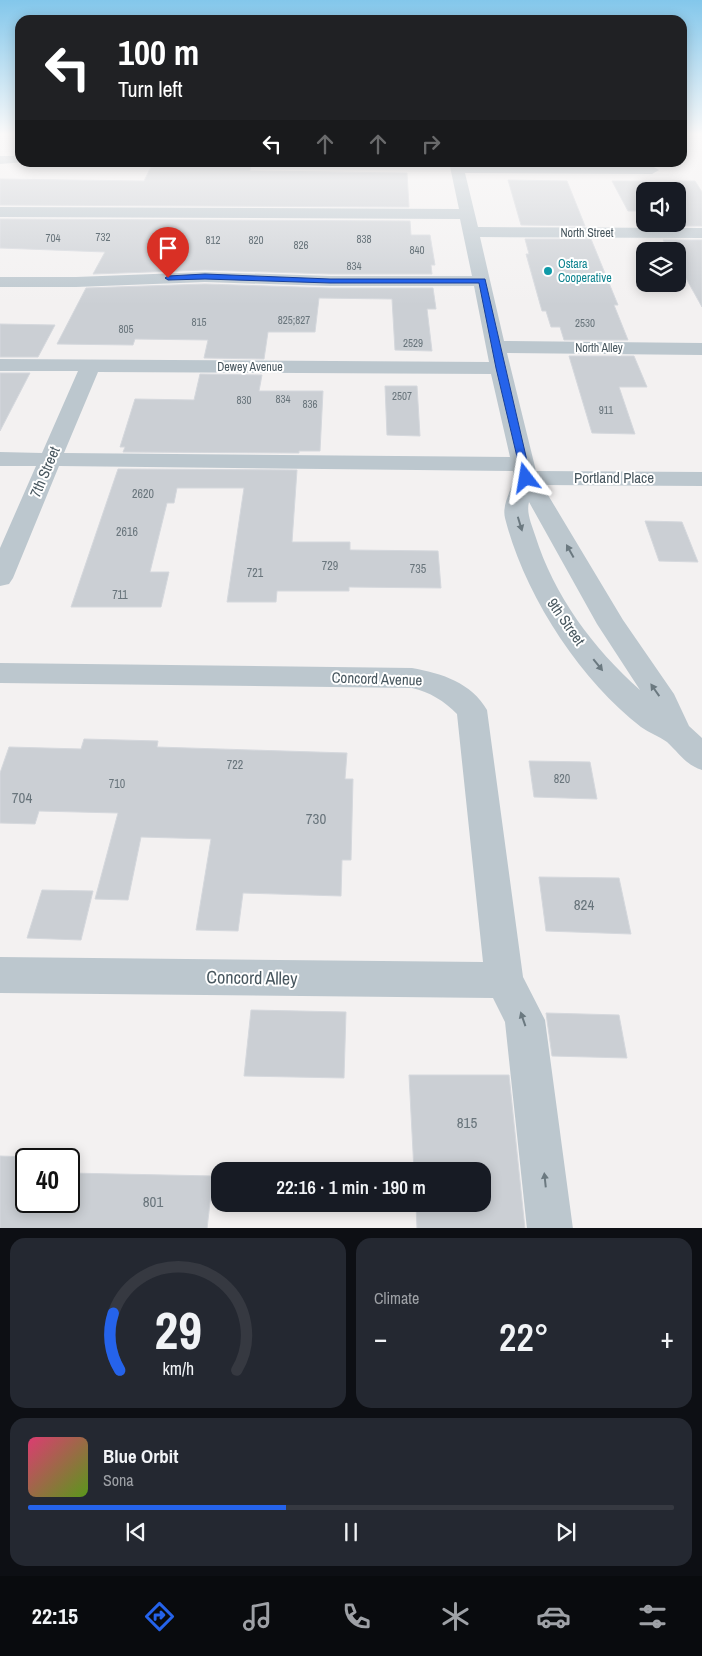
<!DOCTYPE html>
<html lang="en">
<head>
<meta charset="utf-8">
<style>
  :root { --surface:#171b24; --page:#242831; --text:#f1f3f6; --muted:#9ea1a6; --line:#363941; --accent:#2563eb }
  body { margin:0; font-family:"Archivo Narrow",sans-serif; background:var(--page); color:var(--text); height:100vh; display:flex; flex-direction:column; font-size:19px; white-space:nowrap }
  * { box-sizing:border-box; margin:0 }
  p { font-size:16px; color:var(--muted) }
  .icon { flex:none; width:28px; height:28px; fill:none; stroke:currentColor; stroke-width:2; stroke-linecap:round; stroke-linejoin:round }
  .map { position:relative; height:1228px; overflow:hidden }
  .side { display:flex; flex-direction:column; gap:10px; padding:10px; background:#0d0f14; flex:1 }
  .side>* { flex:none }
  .hud { position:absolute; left:15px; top:15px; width:672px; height:152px; border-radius:15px; box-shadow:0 2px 12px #0003; background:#202124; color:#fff; overflow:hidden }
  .tools { position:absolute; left:636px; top:182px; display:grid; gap:10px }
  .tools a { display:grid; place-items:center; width:50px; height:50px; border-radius:10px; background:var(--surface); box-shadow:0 2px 12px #0003; font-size:25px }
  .speed { position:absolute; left:15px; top:1148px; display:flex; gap:10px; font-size:25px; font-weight:700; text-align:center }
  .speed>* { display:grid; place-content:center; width:65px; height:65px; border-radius:50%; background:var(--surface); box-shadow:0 2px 12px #0003; line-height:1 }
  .speed .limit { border:2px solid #111; border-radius:8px; background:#fff; color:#111 }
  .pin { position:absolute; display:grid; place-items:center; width:42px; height:42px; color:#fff; margin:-51px -21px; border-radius:50% 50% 50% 0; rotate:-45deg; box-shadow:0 0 5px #0007 }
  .pin .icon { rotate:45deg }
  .me { position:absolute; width:55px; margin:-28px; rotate:346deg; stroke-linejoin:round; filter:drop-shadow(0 0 4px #0008) }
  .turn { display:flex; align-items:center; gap:18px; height:105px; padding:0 20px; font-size:22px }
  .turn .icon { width:65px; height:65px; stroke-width:2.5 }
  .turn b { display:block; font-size:35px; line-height:42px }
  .lanes { display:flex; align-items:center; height:48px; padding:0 20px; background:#0003; justify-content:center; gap:25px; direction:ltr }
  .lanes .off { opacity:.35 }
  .big { font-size:38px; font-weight:600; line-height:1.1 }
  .side .widget { flex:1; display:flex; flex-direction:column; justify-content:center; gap:8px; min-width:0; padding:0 18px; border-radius:15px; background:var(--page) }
  .side .dial { align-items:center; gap:0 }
  .dial svg { height:130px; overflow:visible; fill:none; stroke:var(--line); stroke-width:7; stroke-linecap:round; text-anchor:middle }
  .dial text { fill:var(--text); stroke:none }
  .song { display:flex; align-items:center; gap:15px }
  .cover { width:60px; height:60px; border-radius:8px; background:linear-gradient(135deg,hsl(340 70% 55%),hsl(90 70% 35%)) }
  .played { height:5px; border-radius:2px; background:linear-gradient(90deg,var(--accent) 40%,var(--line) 40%) }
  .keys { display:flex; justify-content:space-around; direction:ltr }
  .heat { display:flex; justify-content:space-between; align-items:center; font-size:28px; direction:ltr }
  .side .tiles { flex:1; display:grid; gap:10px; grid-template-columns:1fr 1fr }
  .widget:last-child { grid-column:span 2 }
  .trip { position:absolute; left:211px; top:1162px; width:280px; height:50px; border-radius:15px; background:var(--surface); box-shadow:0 2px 12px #0003; font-weight:600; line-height:50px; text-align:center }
  .tabs { display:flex; height:80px; justify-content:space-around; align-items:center; background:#090b0e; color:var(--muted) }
  .tabs .icon { width:35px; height:35px }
  .tabs .active { color:var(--accent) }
  .tabs b { font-size:22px; color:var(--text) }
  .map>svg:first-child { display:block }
  .building { fill:#cbcfd4; stroke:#d5d8dd }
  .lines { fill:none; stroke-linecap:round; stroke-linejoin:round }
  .minor { fill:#bcc7ce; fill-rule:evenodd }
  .oneway { fill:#6b7980 }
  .route { fill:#2563eb; stroke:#184099 }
  .culture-dot { fill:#0f9aa8; stroke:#fff; stroke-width:2 }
  .labels { text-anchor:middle; stroke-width:4; stroke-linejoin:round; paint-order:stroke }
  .far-number-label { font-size:11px; fill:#69757c }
  .far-street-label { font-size:12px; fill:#48575f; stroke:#fff }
  .far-culture-label { font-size:12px; fill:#0d838f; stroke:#fff; text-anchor:start }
  .number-label { font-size:12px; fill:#69757c }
  .street-label { font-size:15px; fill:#48575f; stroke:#fff }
  .near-number-label { font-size:15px; fill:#69757c }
  .near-street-label { font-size:18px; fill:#48575f; stroke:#fff }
</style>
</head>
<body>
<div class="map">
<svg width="702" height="1229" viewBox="0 0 702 1229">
  <rect width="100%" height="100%" fill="#f3f1f1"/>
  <path class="building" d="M172,165L251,166L250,171L407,173L409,207L0,205V179L144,181L151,167Z
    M508,180L567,181L585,226L521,225Z
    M612,181H695L702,192V226H655L654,224H678V191H645V211H628Z
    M0,219L410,221L411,235H430L435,265H431L432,274H330L205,270L93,274L105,252L0,248Z
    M525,239H591L618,305H614L628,340H564L560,327H551L546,311H542L526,254H529Z
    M663,240H702V307L678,264V251H670Z
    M205,284L330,288H433L436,309H427L432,351L395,350L392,299L319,298L315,332H268L264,359L204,358L208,340L135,339L133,345L57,344L86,288Z
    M0,324L55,325L38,357H0Z
    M569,356H634L647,387H619L635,434L592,433Z
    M0,373H30L0,431Z
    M200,374L262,375L259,391H323L320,451H299V453L123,452L125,447H120L135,399L194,400Z
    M385,386H417L420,436L387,435Z
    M118,469L297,470L292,542H350V550L438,551L441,588L349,587V591H277L276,602H227L244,488H177L174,503H167L150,572H169L161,607H71Z
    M645,521L682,522L698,562L659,561Z
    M84,739L158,741L157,747L347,753L345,779H353L351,860H342L341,896L243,893L238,931L196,930L211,839L141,837L128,900L95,899L118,813L39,811L35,824L0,823V773L9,747L81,749Z
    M529,761L590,762L597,799L534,797Z
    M539,877L619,878L631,934L546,931Z
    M42,890L93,891L81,940L27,938Z
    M251,1010L346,1012L344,1078L244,1076Z
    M546,1013L619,1015L627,1058L552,1056Z
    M409,1075H509L525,1229H417L416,1204H482V1171H414Z
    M0,1156L62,1158L26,1159V1201H69V1173L213,1176L207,1229H0Z"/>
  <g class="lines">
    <path class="minor" d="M0,156H20V162H25L0,164Z
      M449,162H463L464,165L652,166L659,170L652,174L465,173L478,227L702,228V238L480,237L504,341L702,343V355L507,353L536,471L702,472V486L542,485L623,620L674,694L689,726L702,738V770C686,765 679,753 667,742C659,736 649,733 641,727C579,679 524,594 505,518C501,501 516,487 513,471L59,466L13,578L9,584L0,586V548L36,466H0V452L42,453L78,371H0V359L489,362L474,286H330L205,282L76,287H0V277H76L205,272L330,276H472L460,219L0,217V207L459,209ZM98,372L491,374L510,457L64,453ZM529,502L597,624L640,690C593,648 554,596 535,535C532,525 526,513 529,502Z
      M0,663L412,668C441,673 472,683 487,710L523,977L545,1020L573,1229H527L505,1022L493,998L0,993V957L483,962L457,714C444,701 430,692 412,688L0,683Z"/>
  </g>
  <defs><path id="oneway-solid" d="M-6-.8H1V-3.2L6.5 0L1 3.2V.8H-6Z" transform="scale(1.25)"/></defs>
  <g class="oneway">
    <use href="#oneway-solid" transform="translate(520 524) rotate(73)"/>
    <use href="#oneway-solid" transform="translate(570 551) rotate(-119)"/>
    <use href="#oneway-solid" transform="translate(598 665) rotate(51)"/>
    <use href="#oneway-solid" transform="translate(655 690) rotate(-125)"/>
    <use href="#oneway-solid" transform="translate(523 1019) rotate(-109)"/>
    <use href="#oneway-solid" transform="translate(545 1180) rotate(-96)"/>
  </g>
  <linearGradient id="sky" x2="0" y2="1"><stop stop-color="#83c7eb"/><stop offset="0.44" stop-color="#faf9f9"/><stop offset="1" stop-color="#faf9f9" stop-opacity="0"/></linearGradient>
  <rect width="702" height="305" fill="url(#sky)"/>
  <path class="route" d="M205,274L330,279H485L531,478L526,481L522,478L496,368L479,283H330L205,279L168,280L165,278L168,276Z"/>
  <circle class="culture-dot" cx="548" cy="271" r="5"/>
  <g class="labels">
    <g class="far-number-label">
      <text x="103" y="241">732</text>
      <text x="53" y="242">704</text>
      <text x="364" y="243">838</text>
      <text x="213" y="244">812</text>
      <text x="256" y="244">820</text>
      <text x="301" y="249">826</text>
      <text x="417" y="254">840</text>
      <text x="354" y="270">834</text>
      <text x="294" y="324">825;827</text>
      <text x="199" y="326">815</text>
      <text x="585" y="327">2530</text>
      <text x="126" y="333">805</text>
      <text x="413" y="347">2529</text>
      <text x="402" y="400">2507</text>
      <text x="283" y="403">834</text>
      <text x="244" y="404">830</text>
      <text x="310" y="408">836</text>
      <text x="606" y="414">911</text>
    </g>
    <g class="far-street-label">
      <text x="587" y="237">North Street</text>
      <text x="599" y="352">North Alley</text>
      <text x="250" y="371">Dewey Avenue</text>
    </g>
    <g class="far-culture-label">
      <text x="558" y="268">Ostara<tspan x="558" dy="14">Cooperative</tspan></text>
    </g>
    <g class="number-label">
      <text x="143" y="498">2620</text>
      <text x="127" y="536">2616</text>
      <text x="330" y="570">729</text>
      <text x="418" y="573">735</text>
      <text x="255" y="577">721</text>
      <text x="120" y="599">711</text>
      <text x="235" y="769">722</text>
      <text x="562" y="783">820</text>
      <text x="117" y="788">710</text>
    </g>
    <g class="street-label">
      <text transform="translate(45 472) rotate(-67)" y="5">7th Street</text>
      <text x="614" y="483">Portland Place</text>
      <text transform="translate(566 622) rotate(55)" y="5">9th Street</text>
      <text transform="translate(377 679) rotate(2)" y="5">Concord Avenue</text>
    </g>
    <g class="near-number-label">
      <text x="22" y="803">704</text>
      <text x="316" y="824">730</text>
      <text x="584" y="910">824</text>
      <text x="467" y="1128">815</text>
      <text x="153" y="1207">801</text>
    </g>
    <g class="near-street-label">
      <text transform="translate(252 978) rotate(1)" y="6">Concord Alley</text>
    </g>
  </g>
</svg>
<div class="tools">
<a><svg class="icon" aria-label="sound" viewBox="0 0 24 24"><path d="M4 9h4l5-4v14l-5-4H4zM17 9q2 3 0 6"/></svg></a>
<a><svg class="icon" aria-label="layers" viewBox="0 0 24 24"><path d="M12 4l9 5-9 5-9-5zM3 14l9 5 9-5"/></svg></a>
</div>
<div class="speed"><div class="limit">40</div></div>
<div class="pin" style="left:168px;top:278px;background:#d93025"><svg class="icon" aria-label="arrive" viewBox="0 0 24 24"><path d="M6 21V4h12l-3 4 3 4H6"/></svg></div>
<svg class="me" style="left:526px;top:478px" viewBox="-20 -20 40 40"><path d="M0-17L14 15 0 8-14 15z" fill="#2563eb" stroke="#fff" stroke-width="4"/></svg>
<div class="trip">22:16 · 1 min · 190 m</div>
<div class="hud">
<div class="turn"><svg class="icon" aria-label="left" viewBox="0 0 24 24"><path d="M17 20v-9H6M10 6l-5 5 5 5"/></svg><div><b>100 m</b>Turn left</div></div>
<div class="lanes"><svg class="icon" aria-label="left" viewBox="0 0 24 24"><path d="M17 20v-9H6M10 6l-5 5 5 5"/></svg><svg class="icon off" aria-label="ahead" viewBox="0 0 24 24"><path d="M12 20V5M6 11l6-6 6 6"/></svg><svg class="icon off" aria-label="ahead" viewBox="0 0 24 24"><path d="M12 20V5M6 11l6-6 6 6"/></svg><svg class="icon off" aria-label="right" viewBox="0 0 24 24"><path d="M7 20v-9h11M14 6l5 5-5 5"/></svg></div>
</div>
</div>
<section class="side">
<div class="tiles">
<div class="widget dial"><svg viewBox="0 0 100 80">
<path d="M14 69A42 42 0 1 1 86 69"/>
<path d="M14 69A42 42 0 0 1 10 34" stroke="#2563eb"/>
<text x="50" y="56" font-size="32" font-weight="700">29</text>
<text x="50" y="72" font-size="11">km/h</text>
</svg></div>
<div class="widget"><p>Climate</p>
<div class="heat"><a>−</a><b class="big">22°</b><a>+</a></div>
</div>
<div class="widget">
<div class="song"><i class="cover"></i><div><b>Blue Orbit</b><p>Sona</p></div></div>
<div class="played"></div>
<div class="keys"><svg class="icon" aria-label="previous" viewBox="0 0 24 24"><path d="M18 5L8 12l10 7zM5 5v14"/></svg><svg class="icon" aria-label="pause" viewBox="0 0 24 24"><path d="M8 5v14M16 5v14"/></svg><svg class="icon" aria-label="next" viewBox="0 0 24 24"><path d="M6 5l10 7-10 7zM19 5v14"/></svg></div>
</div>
</div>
</section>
<nav class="tabs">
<b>22:15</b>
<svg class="icon active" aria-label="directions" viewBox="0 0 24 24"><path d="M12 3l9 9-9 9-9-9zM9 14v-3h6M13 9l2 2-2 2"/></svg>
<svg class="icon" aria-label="music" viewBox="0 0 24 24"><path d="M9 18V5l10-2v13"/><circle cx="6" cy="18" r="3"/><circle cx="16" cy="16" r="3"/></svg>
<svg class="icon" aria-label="phone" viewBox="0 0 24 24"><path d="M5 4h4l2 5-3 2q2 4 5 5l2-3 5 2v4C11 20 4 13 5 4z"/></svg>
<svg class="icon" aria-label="climate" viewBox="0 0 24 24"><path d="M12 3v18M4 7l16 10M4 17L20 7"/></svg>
<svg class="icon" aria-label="car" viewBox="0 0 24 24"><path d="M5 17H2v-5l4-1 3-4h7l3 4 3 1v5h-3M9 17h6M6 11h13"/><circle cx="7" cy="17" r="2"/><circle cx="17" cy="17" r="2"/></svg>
<svg class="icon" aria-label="filters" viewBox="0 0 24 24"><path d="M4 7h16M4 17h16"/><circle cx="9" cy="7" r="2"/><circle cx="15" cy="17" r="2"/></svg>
</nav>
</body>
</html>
